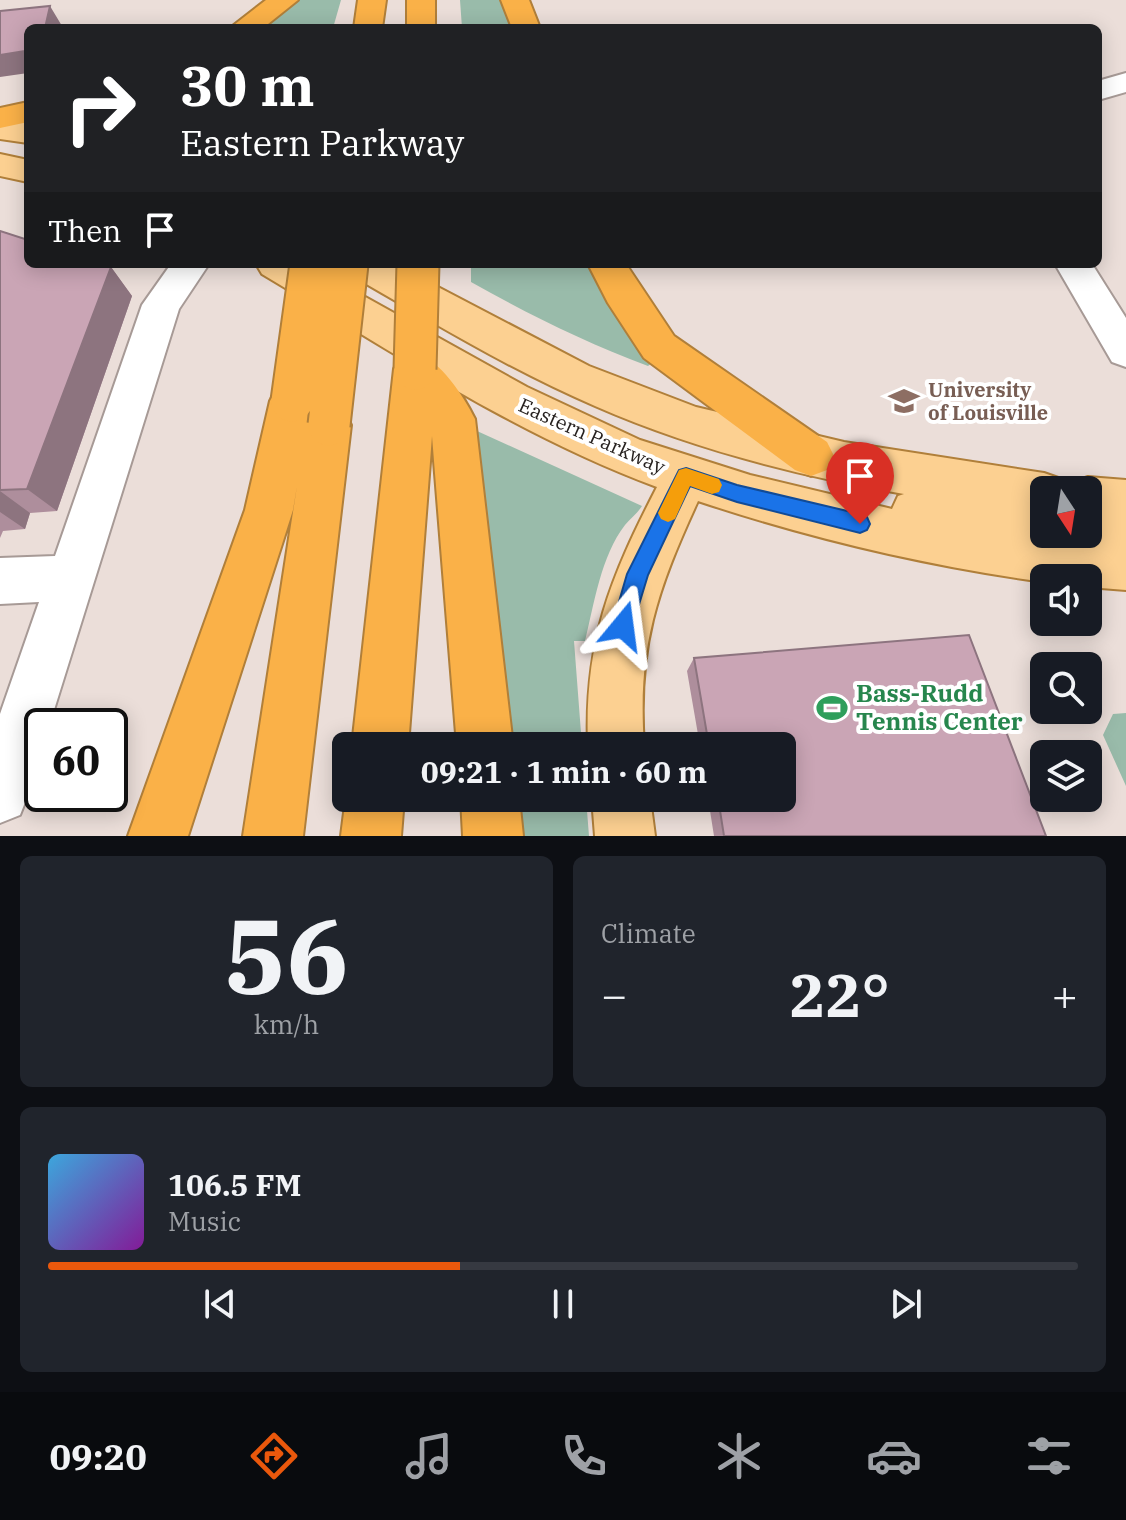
<!DOCTYPE html>
<html lang="en">
<head>
<meta charset="utf-8">
<style>
  :root { --surface:#171b24; --page:#20242c; --text:#f1f3f6; --muted:#9ea1a6; --line:#363941; --accent:#ea580c }
  body { margin:0; font-family:"IBM Plex Serif",serif; background:var(--page); color:var(--text); height:100vh; display:flex; flex-direction:column; font-size:30px; white-space:nowrap }
  * { box-sizing:border-box; margin:0 }
  p { font-size:26px; color:var(--muted) }
  .icon { flex:none; width:44px; height:44px; fill:none; stroke:currentColor; stroke-width:2; stroke-linecap:round; stroke-linejoin:round }
  .map { position:relative; height:836px; overflow:hidden }
  .drawer { display:flex; flex-direction:column; gap:20px; padding:20px; background:#0d0f14; flex:1 }
  .drawer>* { flex:none }
  .banner { position:absolute; left:24px; top:24px; width:1078px; height:244px; border-radius:12px; box-shadow:0 4px 20px #0003; background:#202124; color:#fff; overflow:hidden }
  .needle { width:52px; rotate:168deg }
  .tools { position:absolute; left:1030px; top:476px; display:grid; gap:16px }
  .tools a { display:grid; place-items:center; width:72px; height:72px; border-radius:12px; background:var(--surface); box-shadow:0 4px 20px #0003; font-size:40px }
  .speed { position:absolute; left:24px; top:708px; display:flex; gap:16px; font-size:40px; font-weight:700; text-align:center }
  .speed>* { display:grid; place-content:center; width:104px; height:104px; border-radius:50%; background:var(--surface); box-shadow:0 4px 20px #0003; line-height:1 }
  .speed .limit { border:4px solid #111; border-radius:12px; background:#fff; color:#111 }
  .pin { position:absolute; display:grid; place-items:center; width:68px; height:68px; color:#fff; margin:-82px -34px; border-radius:50% 50% 50% 0; rotate:-45deg; box-shadow:0 0 8px #0007 }
  .pin .icon { rotate:45deg }
  .me { position:absolute; width:88px; margin:-44px; rotate:16deg; stroke-linejoin:round; filter:drop-shadow(0 0 6px #0008) }
  .turn { display:flex; align-items:center; gap:28px; height:168px; padding:0 24px; font-size:36px }
  .turn .icon { width:104px; height:104px; stroke-width:2.5 }
  .turn b { display:block; font-size:56px; line-height:68px }
  .then { display:flex; align-items:center; height:76px; padding:0 24px; background:#0003; gap:16px; font-size:30px }
  .big { font-size:60px; font-weight:800; line-height:1.1 }
  .drawer .card { flex:1; display:flex; flex-direction:column; justify-content:center; gap:12px; min-width:0; padding:0 28px; border-radius:12px; background:var(--page) }
  .drawer .dial { align-items:center; gap:0 }
  .dial b { font-size:104px; line-height:1 }
  .song { display:flex; align-items:center; gap:24px }
  .cover { width:96px; height:96px; border-radius:12px; background:linear-gradient(135deg,hsl(200 70% 55%),hsl(290 70% 35%)) }
  .played { height:8px; border-radius:4px; background:linear-gradient(90deg,var(--accent) 40%,var(--line) 40%) }
  .keys { display:flex; justify-content:space-around; direction:ltr }
  .heat { display:flex; justify-content:space-between; align-items:center; font-size:44px; direction:ltr }
  .drawer .tiles { flex:1; display:grid; gap:20px; grid-template-columns:1fr 1fr }
  .card:last-child { grid-column:span 2 }
  .trip { position:absolute; left:332px; top:732px; width:464px; height:80px; border-radius:12px; background:var(--surface); box-shadow:0 4px 20px #0003; font-weight:800; line-height:80px; text-align:center }
  .tabs { display:flex; height:128px; justify-content:space-around; align-items:center; background:#090b0e; color:var(--muted) }
  .tabs .icon { width:56px; height:56px }
  .tabs .selected { color:var(--accent) }
  .tabs b { font-size:36px; color:var(--text) }
  .map>svg:first-child { display:block }
  .green { fill:#9ba }
  .lines { fill:none; stroke-linecap:round; stroke-linejoin:round }
  .minor-casing { stroke:#a79a96; stroke-width:4 }
  .major-casing { stroke:#b07f3a; stroke-width:4 }
  .highway-casing { stroke:#b07f3a; stroke-width:4 }
  .minor { fill:#fff; fill-rule:evenodd }
  .major { fill:#fcd091; fill-rule:evenodd }
  .highway { fill:#fab148; fill-rule:evenodd }
  .highway-bridge-casing { stroke:#b07f3a; stroke-width:45; stroke-linecap:butt }
  .highway-bridge { stroke:#fab148; stroke-width:41 }
  .wall { fill:#ae8e9c }
  .shaded-wall { fill:#8d747f }
  .building { fill:#caa5b5; stroke:#8d747f; stroke-width:2 }
  .route { fill:#1a73e8; stroke:#114b97; stroke-width:2 }
  .slow { fill:#f59e0b }
  .labels { text-anchor:middle; stroke-width:8; stroke-linejoin:round; paint-order:stroke }
  .education-label { font-size:20px; font-weight:bold; fill:#785e54; stroke:#fff; text-anchor:start }
  .street-label { font-size:20px; fill:#272220; stroke:#fff }
  .near-leisure-label { font-size:24px; font-weight:bold; fill:#27864d; stroke:#fff; text-anchor:start }
</style>
</head>
<body>
<div class="map">
<svg width="1126" height="836" viewBox="0 0 1126 836">
  <rect width="100%" height="100%" fill="#ebded9"/>
  <path class="green" d="M293,0H341L333,28H255Z
    M460,0H506L516,28H462Z
    M471,264H592L653,362L648,366C586,343 528,314 471,282Z
    M477,431L642,506C637,514 631,518 625,525C601,556 594,604 585,641H574L582,746H508Z
    M1126,713V786L1103,735L1113,714Z
    M514,798H586L589,836H518Z"/>
  <g class="lines">
    <g class="minor-casing">
      <path id="minor" d="M1126,73V92L1098,100V81Z
        M171,264H209L179,309L49,726H42C42,757 32,786 20,815L0,823V714L39,602L0,604V558L55,556L142,305Z
        M1055,264H1092L1126,318V367L1112,362Z"/>
    </g>
    <g class="major-casing">
      <path id="major" d="M0,119L28,123V143L0,139Z
        M0,154L28,160V182L0,176Z
        M256,264H306L527,387L640,440L750,475L892,509L898,496L904,494C799,476 693,449 595,406C509,369 429,320 349,274L343,264H394L589,366L696,407L844,442L1044,473L1061,479L1066,490H1044V534H1088V490H1068L1071,483L1088,477L1126,480V590L1088,587V578H1044V582C927,566 809,538 698,501C657,590 637,647 644,746H588C584,642 610,578 657,487C516,435 390,350 262,274Z
        M592,798H650L655,836H595Z"/>
    </g>
    <g class="highway-casing">
      <path id="highway" d="M266,0H298L263,28H230Z
        M358,0H386L382,28H354Z
        M407,0H435V28H407Z
        M501,0H529L540,28H512Z
        M28,102V122L0,128V108Z
        M588,264H626L674,336L827,442L834,456L827,470L811,476L795,470L644,358L608,303Z
        M415,352C441,361 463,395 475,419L513,746H457L432,436L408,746H352L394,369L400,357Z
        M292,383L307,388L314,401L310,418L313,412L329,406L345,412L351,425L303,836H243L297,486L293,510L188,836H128L245,510L270,401L277,388Z
        M346,797L404,798L401,836H341Z
        M461,798H519L523,836H463Z"/>
    </g>
    <use href="#minor" class="minor"/>
    <use href="#major" class="major"/>
    <use href="#highway" class="highway"/>
    <g class="highway-bridge-casing">
      <path id="highway-bridge" d="M415,369L418,264
        M292,401L311,264
        M329,425L347,264"/>
    </g>
    <use href="#highway-bridge" class="highway-bridge"/>
  </g>
  <path class="wall" d="M0,231L102,264L104,267H111L132,296L57,511L30,513L25,529L3,531L0,538Z
    M694,658L1046,836H714L708,798H782V746H700L687,671Z"/>
  <path class="shaded-wall" d="M50,6L62,26L61,28H45Z
    M28,43V73L0,77V55Z
    M102,264L109,273L111,267L132,296L57,511L27,489Z
    M0,491L30,513L25,529L0,512Z"/>
  <path class="building" d="M50,6L45,28H28V43L25,51L0,55V11Z
    M0,231L28,240V264H101V267H111L27,489L0,490Z
    M969,635L1046,836H724L718,798H782V746H709L694,658Z"/>
  <path class="route" d="M686,468L737,485L860,514L867,517L870,524L867,530L860,533L737,502L690,486L648,575L630,634L623,637L615,634L612,626L627,574L679,470Z"/>
  <path class="slow" d="M686,468L719,479L722,485L719,492L712,494L690,486L675,519L668,522L661,519L658,513L679,470Z"/>
  <defs>
    <g id="university-bare" transform="scale(2.4)"><path d="M0-5L7-2L0 1L-7-2ZM-4 1L0 2.5L4 1V4Q0 6-4 4Z" fill="#8d6e63" stroke="#fff" stroke-width="2.5" paint-order="stroke"/></g>
    <g id="stadium-bare" transform="scale(2.4)"><path d="M0-5a6.5 5 0 1 0 0 10a6.5 5 0 1 0 0-10ZM-3.5-1.8h7v3.6h-7Z" fill="#2e9e5b" stroke="#fff" stroke-width="2.5" paint-order="stroke"/></g>
  </defs>
  <g fill-rule="evenodd">
    <use href="#university-bare" x="904" y="401"/>
    <use href="#stadium-bare" x="832" y="708"/>
  </g>
  <g class="labels">
    <g class="education-label">
      <text x="928" y="397">University<tspan x="928" dy="23">of Louisville</tspan></text>
    </g>
    <g class="street-label">
      <text transform="translate(592 436) rotate(24)" y="7">Eastern Parkway</text>
    </g>
    <g class="near-leisure-label">
      <text x="856" y="702">Bass-Rudd<tspan x="856" dy="28">Tennis Center</tspan></text>
    </g>
  </g>
</svg>
<div class="tools">
<a><svg class="needle" viewBox="-14 -14 28 28"><path d="M0-13l5 13h-10z" fill="#e53935"/><path d="M0 13l5-13h-10z" fill="#9ea1a6"/></svg></a>
<a><svg class="icon" aria-label="sound" viewBox="0 0 24 24"><path d="M4 9h4l5-4v14l-5-4H4zM17 9q2 3 0 6"/></svg></a>
<a><svg class="icon" aria-label="search" viewBox="0 0 24 24"><circle cx="10" cy="10" r="6"/><path d="M15 15l6 6"/></svg></a>
<a><svg class="icon" aria-label="layers" viewBox="0 0 24 24"><path d="M12 4l9 5-9 5-9-5zM3 14l9 5 9-5"/></svg></a>
</div>
<div class="speed"><div class="limit">60</div></div>
<div class="pin" style="left:860px;top:524px;background:#d93025"><svg class="icon" aria-label="arrive" viewBox="0 0 24 24"><path d="M6 21V4h12l-3 4 3 4H6"/></svg></div>
<svg class="me" style="left:623px;top:626px" viewBox="-20 -20 40 40"><path d="M0-17L14 15 0 8-14 15z" fill="#1a73e8" stroke="#fff" stroke-width="4"/></svg>
<div class="trip">09:21 · 1 min · 60 m</div>
<div class="banner">
<div class="turn"><svg class="icon" aria-label="right" viewBox="0 0 24 24"><path d="M7 20v-9h11M14 6l5 5-5 5"/></svg><div><b>30 m</b>Eastern Parkway</div></div>
<div class="then">Then<svg class="icon" aria-label="arrive" viewBox="0 0 24 24"><path d="M6 21V4h12l-3 4 3 4H6"/></svg></div>
</div>
</div>
<section class="drawer">
<div class="tiles">
<div class="card dial"><b>56</b><p>km/h</p></div>
<div class="card"><p>Climate</p>
<div class="heat"><a>−</a><b class="big">22°</b><a>+</a></div>
</div>
<div class="card">
<div class="song"><i class="cover"></i><div><b>106.5 FM</b><p>Music</p></div></div>
<div class="played"></div>
<div class="keys"><svg class="icon" aria-label="previous" viewBox="0 0 24 24"><path d="M18 5L8 12l10 7zM5 5v14"/></svg><svg class="icon" aria-label="pause" viewBox="0 0 24 24"><path d="M8 5v14M16 5v14"/></svg><svg class="icon" aria-label="next" viewBox="0 0 24 24"><path d="M6 5l10 7-10 7zM19 5v14"/></svg></div>
</div>
</div>
</section>
<nav class="tabs">
<b>09:20</b>
<svg class="icon selected" aria-label="directions" viewBox="0 0 24 24"><path d="M12 3l9 9-9 9-9-9zM9 14v-3h6M13 9l2 2-2 2"/></svg>
<svg class="icon" aria-label="music" viewBox="0 0 24 24"><path d="M9 18V5l10-2v13"/><circle cx="6" cy="18" r="3"/><circle cx="16" cy="16" r="3"/></svg>
<svg class="icon" aria-label="phone" viewBox="0 0 24 24"><path d="M5 4h4l2 5-3 2q2 4 5 5l2-3 5 2v4C11 20 4 13 5 4z"/></svg>
<svg class="icon" aria-label="climate" viewBox="0 0 24 24"><path d="M12 3v18M4 7l16 10M4 17L20 7"/></svg>
<svg class="icon" aria-label="car" viewBox="0 0 24 24"><path d="M5 17H2v-5l4-1 3-4h7l3 4 3 1v5h-3M9 17h6M6 11h13"/><circle cx="7" cy="17" r="2"/><circle cx="17" cy="17" r="2"/></svg>
<svg class="icon" aria-label="filters" viewBox="0 0 24 24"><path d="M4 7h16M4 17h16"/><circle cx="9" cy="7" r="2"/><circle cx="15" cy="17" r="2"/></svg>
</nav>
</body>
</html>
